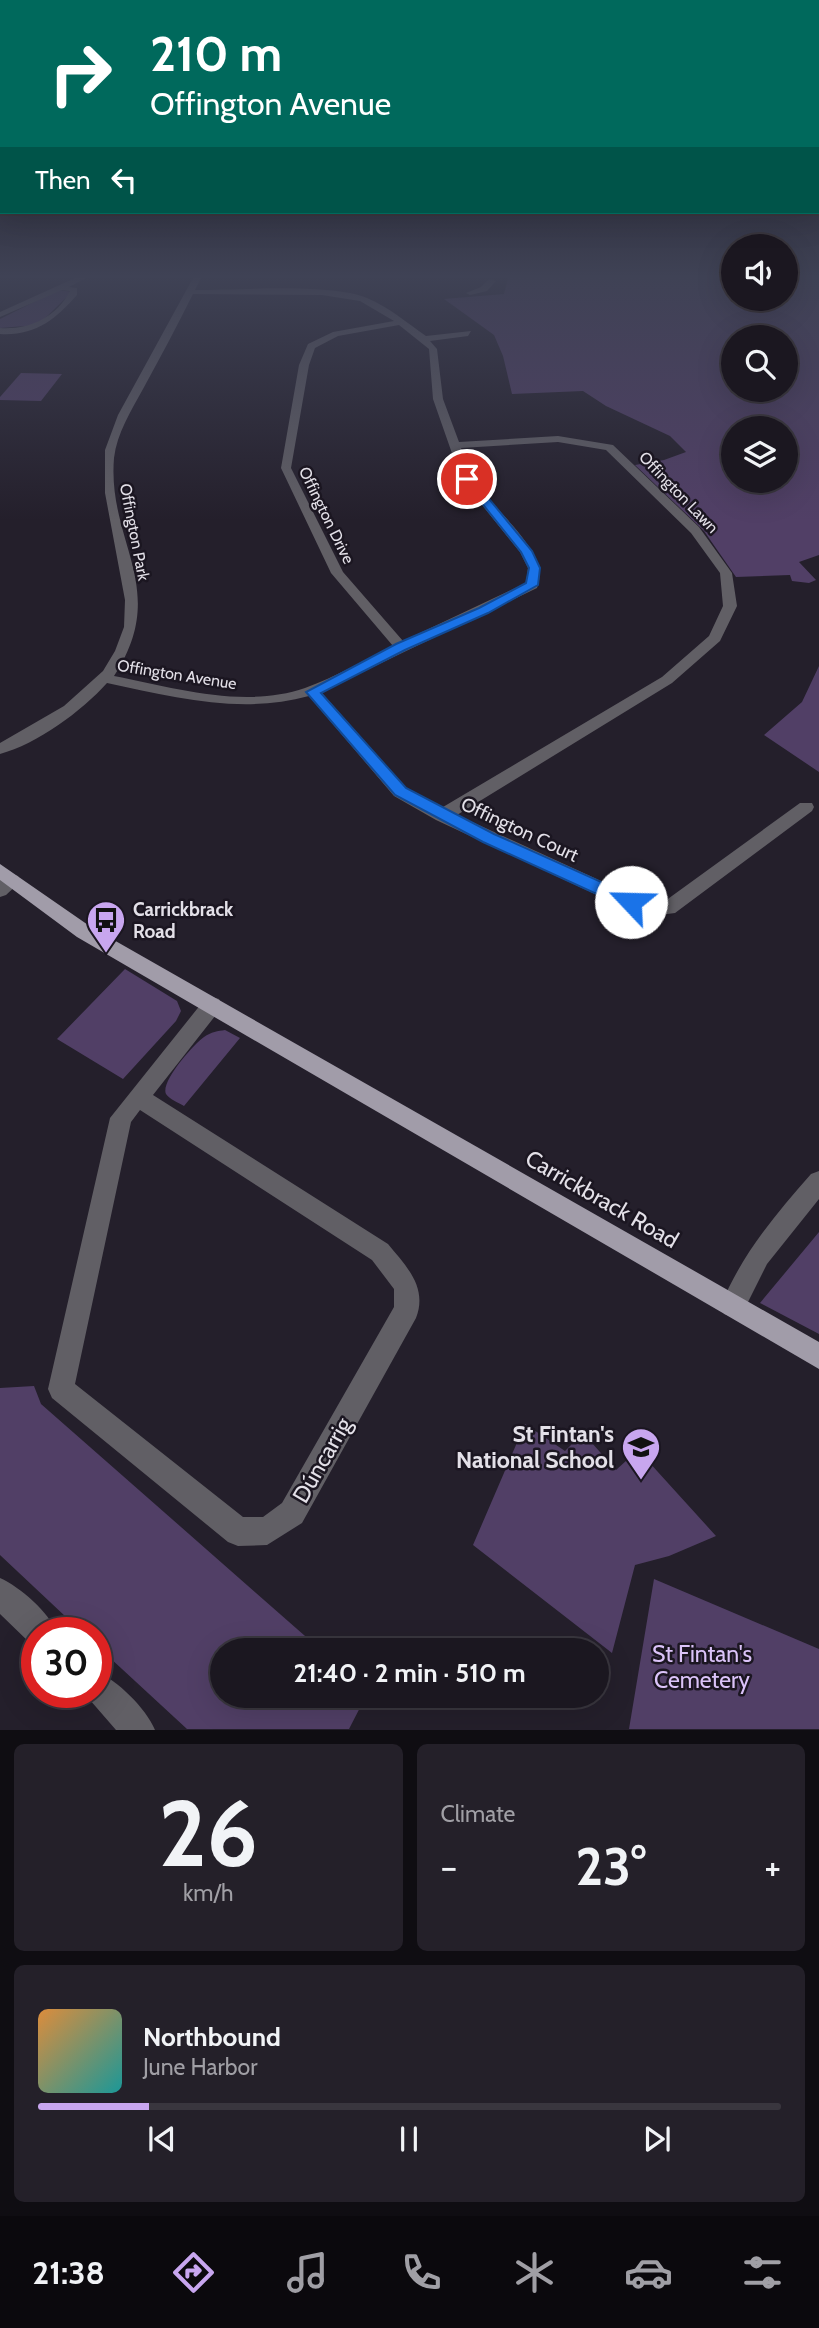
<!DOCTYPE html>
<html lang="en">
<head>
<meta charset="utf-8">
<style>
  :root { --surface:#1b1720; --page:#242029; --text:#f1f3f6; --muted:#a09fa5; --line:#39363e; --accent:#c8a6ef }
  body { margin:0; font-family:Cabin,sans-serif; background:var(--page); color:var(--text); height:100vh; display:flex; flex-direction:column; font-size:26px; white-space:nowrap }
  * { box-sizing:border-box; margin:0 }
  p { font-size:23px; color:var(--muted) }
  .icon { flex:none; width:38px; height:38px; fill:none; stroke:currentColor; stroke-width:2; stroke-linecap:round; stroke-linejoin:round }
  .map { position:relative; height:1730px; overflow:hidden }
  .sheet { display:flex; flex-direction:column; gap:14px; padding:14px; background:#0f0d12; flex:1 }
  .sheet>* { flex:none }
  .top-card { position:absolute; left:0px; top:0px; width:819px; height:214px; box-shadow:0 7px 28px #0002,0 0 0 2px var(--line); background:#00695c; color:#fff; overflow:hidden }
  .buttons { position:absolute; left:721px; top:234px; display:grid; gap:14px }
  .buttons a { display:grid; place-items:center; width:77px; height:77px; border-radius:50%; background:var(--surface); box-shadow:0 7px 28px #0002,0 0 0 2px var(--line); font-size:35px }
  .speed { position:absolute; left:21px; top:1617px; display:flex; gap:14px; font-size:35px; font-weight:700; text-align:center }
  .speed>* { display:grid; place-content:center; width:91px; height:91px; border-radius:50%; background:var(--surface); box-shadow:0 7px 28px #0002,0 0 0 2px var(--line); line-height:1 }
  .speed .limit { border:10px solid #d22; background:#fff; color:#111 }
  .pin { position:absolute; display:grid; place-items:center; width:60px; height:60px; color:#fff; margin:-30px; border:4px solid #fff; border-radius:50%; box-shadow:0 2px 7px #0007 }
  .me { position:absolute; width:77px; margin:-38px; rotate:294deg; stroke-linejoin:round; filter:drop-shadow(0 0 5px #0008) }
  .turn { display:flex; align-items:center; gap:24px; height:147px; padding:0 35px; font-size:32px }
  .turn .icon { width:91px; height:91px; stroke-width:2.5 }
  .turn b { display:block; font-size:49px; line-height:60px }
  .then { display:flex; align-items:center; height:66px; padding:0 35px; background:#0003; gap:14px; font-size:26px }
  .big { font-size:52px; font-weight:700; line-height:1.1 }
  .sheet .widget { flex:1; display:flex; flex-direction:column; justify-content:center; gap:10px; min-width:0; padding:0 24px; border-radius:10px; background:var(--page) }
  .sheet .dial { align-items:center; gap:0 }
  .dial b { font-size:91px; line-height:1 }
  .song { display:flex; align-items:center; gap:21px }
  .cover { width:84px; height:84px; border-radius:10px; background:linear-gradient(135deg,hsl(30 70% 55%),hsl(180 70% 35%)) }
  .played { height:7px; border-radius:4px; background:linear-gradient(90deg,var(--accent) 15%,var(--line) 15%) }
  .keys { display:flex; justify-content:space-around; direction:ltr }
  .heat { display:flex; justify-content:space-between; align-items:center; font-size:38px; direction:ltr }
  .sheet .tiles { flex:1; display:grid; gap:14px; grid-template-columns:1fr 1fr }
  .widget:last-child { grid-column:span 2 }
  .trip { position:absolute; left:210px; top:1638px; width:399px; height:70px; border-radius:35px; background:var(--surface); box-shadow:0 7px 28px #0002,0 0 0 2px var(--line); font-weight:700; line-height:70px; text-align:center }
  .dock { display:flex; height:112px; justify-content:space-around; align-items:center; background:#0b090d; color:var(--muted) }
  .dock .icon { width:49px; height:49px }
  .dock .selected { color:var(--accent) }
  .dock b { font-size:32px; color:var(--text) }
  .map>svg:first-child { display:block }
  .green { fill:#513f66; fill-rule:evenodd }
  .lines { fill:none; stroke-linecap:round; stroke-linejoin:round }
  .minor { fill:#615f65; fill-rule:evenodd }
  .major { fill:#a19ca9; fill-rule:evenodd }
  .route { fill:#1a73e8; stroke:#114b97; stroke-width:2 }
  .labels { text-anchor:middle; stroke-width:5; stroke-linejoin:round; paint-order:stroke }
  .far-street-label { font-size:16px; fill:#e3e0e8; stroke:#1b1621 }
  .street-label { font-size:19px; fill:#e3e0e8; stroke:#1b1621 }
  .poi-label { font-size:19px; font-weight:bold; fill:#e3e0e8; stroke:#1b1621; text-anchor:start }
  .near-street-label { font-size:23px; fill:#e3e0e8; stroke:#1b1621 }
  .near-poi-label { font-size:23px; font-weight:bold; fill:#e3e0e8; stroke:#1b1621; text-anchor:end }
  .near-park-label { font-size:23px; fill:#dbc3f9; stroke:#1b1621 }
</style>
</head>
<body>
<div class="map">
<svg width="819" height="1730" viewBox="0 0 819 1730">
  <rect width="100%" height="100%" fill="#241f2b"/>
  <path class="green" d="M508,278H733V299H786V278H819V555L799,562L816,580L809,583L792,581L790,575L736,577L704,531L635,465L664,460L686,452L670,436L606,406L583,391L512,394L503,356L494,335L444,299L504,294ZM733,338H786V390H733ZM733,429H786V481H733Z
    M58,290L72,292L38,325L0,328V319Z
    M21,373L62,374L41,401L0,400V397Z
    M819,666V772L764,735L802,702Z
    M125,969L177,1001L181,1011L176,1021L123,1079L57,1039Z
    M225,1030L240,1038L184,1106C179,1103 169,1099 166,1094C160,1082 194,1044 204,1037C211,1032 218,1031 225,1030Z
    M819,1232V1334L760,1303Z
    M34,1386L41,1404L321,1650H222V1696H366L349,1729H187L96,1645V1633H83L0,1555V1388Z
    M525,1424L565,1451L583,1433L616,1470L638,1450L716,1536L669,1556L635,1565L612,1653L473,1545Z
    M654,1579L819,1649V1729H629Z"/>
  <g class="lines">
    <path class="minor" d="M75,278H86L69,287L77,288V295C55,320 35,336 0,334V328C28,330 56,318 70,291L62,290L0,317V312Z
      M193,278H201L195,290C240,290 329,283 367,298C389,307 407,323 426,336L471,331L468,336L430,341L437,349L443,399L459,442L558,436L613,445L699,527L732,573L737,606L720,641L672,683L457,815L636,897L652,902L665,901L800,803H812L814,807L812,811L675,913L652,916L625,908L436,820L394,796L309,696C241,715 174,697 107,683C82,711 37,744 0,754V743L64,706L103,671L115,651L124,627L125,600L105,493V450L118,415ZM193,294L322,295L360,301L394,321L333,332L308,344L299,365L281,468L331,573L393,646C364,660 336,677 305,688C244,709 175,688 114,676C171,589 107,543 114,458C117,433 131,411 143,389C160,358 177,326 193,294ZM399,325L429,349L433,399L461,479L520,552L528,568L526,583L403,641L343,572L291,468L309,365L315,348L338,336ZM558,442L606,450L691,533L720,573L723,606L709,636L662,677L443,807L406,788L321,692L537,588C552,551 490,508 473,479C467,470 465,458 461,448Z
      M489,279L496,281L487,291L470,295L466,293L481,287Z
      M12,874L18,876L21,881L6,895L0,897V880Z
      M212,997L219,999L222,1005L219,1011L153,1095L388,1244C406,1266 428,1287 416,1318L302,1523L267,1545L238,1546L228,1542L52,1398L48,1389L110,1118L205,999ZM140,1110L372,1260L394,1289V1307L282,1503L263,1517H243L75,1384L131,1122Z
      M819,1171V1199L767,1264L742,1314L733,1317L724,1314L721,1305C742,1254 775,1215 811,1174Z
      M0,1578C20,1587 49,1612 57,1633H37V1646L31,1644L0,1614Z
      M96,1671C117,1680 146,1708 155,1730H116L83,1692H96Z"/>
    <path class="major" d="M0,864L91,927L819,1342V1369L77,937L0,880Z"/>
  </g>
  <linearGradient id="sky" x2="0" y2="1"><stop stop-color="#141118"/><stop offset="0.53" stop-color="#3f4255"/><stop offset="1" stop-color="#3f4255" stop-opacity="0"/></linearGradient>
  <rect width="819" height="521" fill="url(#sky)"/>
  <path class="route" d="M464,477H471L532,551L540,568L538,585L488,613L405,650L321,693L406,788L494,834L637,898L639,902L637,907H625L483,842L395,795L306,692L396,644L479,608L526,583L529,568L521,552L464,481Z"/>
  <defs>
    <g id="bus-pin" transform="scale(2.0125)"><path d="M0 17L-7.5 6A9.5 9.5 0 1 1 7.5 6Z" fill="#c8a6ef" stroke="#1b1621"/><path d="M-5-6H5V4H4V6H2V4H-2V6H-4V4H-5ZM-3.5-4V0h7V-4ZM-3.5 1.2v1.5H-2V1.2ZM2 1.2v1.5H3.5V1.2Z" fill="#111"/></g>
    <g id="school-pin" transform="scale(2.0125)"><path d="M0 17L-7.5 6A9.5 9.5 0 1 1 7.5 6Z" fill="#c8a6ef" stroke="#1b1621"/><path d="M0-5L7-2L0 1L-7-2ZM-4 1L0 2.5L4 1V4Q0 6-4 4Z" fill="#111"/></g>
  </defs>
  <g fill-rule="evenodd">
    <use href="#bus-pin" x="106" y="920"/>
    <use href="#school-pin" x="641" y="1447"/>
  </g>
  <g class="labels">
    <g class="far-street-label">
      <text transform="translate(679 492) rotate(46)" y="6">Offington Lawn</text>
      <text transform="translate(327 515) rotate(64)" y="6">Offington Drive</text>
      <text transform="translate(135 532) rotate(79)" y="6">Offington Park</text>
      <text transform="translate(177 674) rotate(9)" y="6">Offington Avenue</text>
    </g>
    <g class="street-label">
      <text transform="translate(520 829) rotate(25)" y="7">Offington Court</text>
    </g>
    <g class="poi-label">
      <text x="133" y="916">Carrickbrack<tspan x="133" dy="22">Road</tspan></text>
    </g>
    <g class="near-street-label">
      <text transform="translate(602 1199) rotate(30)" y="8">Carrickbrack Road</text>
      <text transform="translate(322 1460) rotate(-60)" y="8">Dúncarrig</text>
    </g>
    <g class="near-poi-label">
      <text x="614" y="1442">St Fintan's<tspan x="614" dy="26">National School</tspan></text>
    </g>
    <g class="near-park-label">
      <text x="702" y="1662">St Fintan's<tspan x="702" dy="26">Cemetery</tspan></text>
    </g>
  </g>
</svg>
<div class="buttons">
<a><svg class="icon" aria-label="sound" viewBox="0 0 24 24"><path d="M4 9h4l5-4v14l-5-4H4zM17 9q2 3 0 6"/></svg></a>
<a><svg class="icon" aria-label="search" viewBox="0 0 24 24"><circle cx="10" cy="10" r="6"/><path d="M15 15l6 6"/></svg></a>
<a><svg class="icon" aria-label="layers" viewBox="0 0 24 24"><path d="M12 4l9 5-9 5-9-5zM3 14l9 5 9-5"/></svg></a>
</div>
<div class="speed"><div class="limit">30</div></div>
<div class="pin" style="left:467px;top:479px;background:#d93025"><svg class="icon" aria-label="arrive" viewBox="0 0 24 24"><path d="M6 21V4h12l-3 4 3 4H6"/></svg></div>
<svg class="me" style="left:631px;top:902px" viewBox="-20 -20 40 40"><circle r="19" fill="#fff"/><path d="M0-13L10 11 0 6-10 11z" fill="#1a73e8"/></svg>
<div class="trip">21:40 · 2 min · 510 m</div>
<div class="top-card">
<div class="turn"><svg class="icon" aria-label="right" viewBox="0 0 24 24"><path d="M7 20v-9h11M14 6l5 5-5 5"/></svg><div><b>210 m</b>Offington Avenue</div></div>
<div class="then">Then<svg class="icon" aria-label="left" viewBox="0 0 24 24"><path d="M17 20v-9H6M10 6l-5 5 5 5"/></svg></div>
</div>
</div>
<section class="sheet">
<div class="tiles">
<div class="widget dial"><b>26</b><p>km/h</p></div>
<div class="widget"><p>Climate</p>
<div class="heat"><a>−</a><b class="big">23°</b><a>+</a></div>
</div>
<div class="widget">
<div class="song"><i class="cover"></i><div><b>Northbound</b><p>June Harbor</p></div></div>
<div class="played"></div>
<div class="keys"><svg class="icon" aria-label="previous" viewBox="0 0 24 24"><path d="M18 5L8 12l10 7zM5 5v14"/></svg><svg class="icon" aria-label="pause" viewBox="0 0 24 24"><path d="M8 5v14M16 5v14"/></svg><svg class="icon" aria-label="next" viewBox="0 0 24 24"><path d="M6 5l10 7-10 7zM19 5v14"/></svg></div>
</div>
</div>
</section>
<nav class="dock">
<b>21:38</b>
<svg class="icon selected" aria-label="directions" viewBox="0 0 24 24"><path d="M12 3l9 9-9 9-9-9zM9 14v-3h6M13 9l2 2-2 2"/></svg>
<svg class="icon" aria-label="music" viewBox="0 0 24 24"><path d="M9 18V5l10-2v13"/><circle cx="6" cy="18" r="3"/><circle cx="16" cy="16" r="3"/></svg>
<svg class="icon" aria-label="phone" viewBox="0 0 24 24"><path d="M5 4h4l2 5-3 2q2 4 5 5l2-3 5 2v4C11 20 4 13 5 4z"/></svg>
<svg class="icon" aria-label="climate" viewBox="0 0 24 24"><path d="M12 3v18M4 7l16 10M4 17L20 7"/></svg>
<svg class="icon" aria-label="car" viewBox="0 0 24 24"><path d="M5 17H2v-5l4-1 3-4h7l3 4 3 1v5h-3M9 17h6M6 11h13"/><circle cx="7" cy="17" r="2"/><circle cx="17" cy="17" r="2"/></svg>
<svg class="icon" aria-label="filters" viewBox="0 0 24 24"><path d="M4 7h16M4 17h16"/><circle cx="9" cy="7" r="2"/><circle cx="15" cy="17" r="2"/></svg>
</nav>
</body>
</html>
